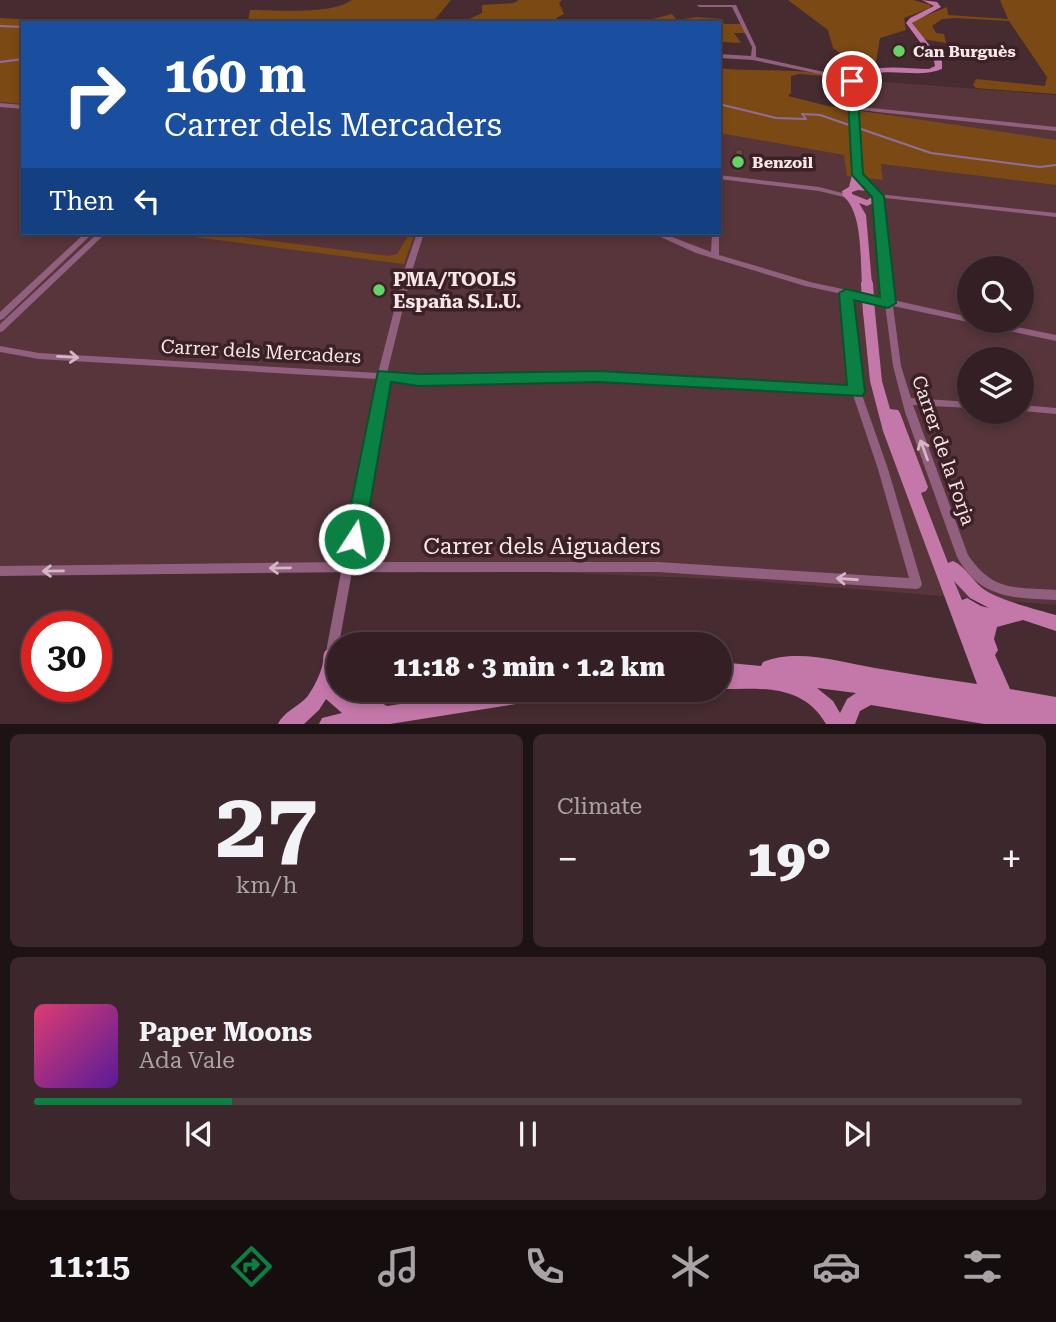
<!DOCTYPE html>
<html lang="en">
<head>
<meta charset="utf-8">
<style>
  :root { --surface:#342024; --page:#3c282c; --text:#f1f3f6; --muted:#a9a3a6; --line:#4e3e41; --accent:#0b8043 }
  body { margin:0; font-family:"Roboto Serif",serif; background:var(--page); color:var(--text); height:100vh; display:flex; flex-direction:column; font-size:26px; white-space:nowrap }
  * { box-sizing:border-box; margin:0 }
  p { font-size:23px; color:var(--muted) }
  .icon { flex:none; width:38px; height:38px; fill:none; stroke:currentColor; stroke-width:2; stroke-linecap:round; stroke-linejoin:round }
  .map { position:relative; height:724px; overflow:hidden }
  .side { display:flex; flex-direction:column; gap:10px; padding:10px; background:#1d1214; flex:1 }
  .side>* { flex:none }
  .banner { position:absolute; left:21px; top:21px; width:700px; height:214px; border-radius:0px; box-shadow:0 4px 10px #0003,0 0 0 2px var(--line); background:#1a4fa0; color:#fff; overflow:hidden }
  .fabs { position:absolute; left:957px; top:256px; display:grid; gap:14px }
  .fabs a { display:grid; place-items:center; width:77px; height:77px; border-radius:50%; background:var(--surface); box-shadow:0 4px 10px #0003,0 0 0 2px var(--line); font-size:35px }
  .speed { position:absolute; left:21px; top:611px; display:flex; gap:14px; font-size:35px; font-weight:700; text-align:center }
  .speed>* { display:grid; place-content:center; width:91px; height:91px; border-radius:50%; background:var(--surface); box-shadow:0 4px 10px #0003,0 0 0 2px var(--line); line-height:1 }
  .speed .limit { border:10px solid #d22; background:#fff; color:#111 }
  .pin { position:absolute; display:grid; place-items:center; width:60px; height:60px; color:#fff; margin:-30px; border:4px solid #fff; border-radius:50%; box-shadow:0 2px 7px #0007 }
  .me { position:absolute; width:77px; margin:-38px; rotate:11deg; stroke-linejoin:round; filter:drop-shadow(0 0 5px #0008) }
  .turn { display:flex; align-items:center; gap:24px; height:147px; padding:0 28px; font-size:32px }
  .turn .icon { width:91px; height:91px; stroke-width:2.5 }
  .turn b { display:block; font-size:49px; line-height:60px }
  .then { display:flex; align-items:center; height:66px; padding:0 28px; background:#0003; gap:14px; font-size:26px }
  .big { font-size:52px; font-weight:800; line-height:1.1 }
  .side .tile { flex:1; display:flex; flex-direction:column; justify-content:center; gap:10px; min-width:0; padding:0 24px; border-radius:10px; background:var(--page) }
  .side .dial { align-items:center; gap:0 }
  .dial b { font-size:91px; line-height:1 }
  .song { display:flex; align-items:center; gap:21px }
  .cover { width:84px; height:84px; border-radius:10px; background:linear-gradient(135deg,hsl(340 70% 55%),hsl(270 70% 35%)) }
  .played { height:7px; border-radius:4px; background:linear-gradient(90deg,var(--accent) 20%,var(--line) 20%) }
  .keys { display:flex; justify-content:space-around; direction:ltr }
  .heat { display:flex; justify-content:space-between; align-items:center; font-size:38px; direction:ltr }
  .side .tiles { flex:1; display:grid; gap:10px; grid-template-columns:1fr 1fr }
  .tile:last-child { grid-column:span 2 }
  .trip { position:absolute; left:326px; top:632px; width:406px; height:70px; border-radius:35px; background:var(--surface); box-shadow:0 4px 10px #0003,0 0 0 2px var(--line); font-weight:800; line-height:70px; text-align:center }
  .dock { display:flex; height:112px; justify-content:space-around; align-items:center; background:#150d0e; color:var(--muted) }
  .dock .icon { width:49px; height:49px }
  .dock .on { color:var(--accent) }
  .dock b { font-size:32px; color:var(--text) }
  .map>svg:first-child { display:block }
  .built { fill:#57353b; fill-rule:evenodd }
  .green { fill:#7b4a14 }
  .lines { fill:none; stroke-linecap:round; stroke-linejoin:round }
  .stream { stroke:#926e9b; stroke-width:2 }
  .street { fill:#91607f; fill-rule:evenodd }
  .secondary { fill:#c477a9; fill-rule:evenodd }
  .secondary-bridge-far1 { stroke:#c477a9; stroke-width:12 }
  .secondary-bridge { stroke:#c477a9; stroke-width:16 }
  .wall { fill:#5a423b }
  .building { fill:#694d45; stroke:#4a3630; stroke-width:2 }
  .oneway { stroke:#d5b7c4 }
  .route { fill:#0b8043; stroke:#07532c; stroke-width:2 }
  .poi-dot { fill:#65d467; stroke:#3b2126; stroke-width:2.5 }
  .labels { text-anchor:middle; stroke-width:7; stroke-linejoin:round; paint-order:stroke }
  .far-poi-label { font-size:16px; font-weight:bold; fill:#f9e6e9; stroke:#3b2126; text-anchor:start }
  .poi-label { font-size:19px; font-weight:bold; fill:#f9e6e9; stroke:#3b2126; text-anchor:start }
  .street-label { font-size:19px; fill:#f9e6e9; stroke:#3b2126 }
  .near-street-label { font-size:23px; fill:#f9e6e9; stroke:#3b2126 }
</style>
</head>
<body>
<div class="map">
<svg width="1056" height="724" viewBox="0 0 1056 724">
  <rect width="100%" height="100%" fill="#462b30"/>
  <path class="built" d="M871,81L1056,95V140L957,127L873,112L865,97Z
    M0,102L23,104V233H719V133L844,155L848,176L883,180L881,164L1056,185V605L741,580L544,572L0,575ZM970,268H1022V320H970ZM970,359H1022V411H970Z"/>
  <path class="green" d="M352,0H451L432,23H190L248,22L250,10C277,10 331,15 352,0Z
    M519,0H562L559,3L564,14L556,18L560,23H461L482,13V5L514,3Z
    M788,0H913L931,5L930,8L904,18L906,30L880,38L875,68L850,76L843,74L840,64L844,56L833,48L828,30Z
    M1000,0H1056V94L976,88L973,85L976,79L1045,86L1047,77L1009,21L956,18L942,19L932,26L936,33L944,34L946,43L923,39L912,24L917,19L947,7L948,15L1008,19Z
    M672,14L677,20L697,17L722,19L724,24H741L746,33H734L741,43L723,42L719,39V23H661L649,20Z
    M0,18L99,23H23V104L0,102Z
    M719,68C758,73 797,66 835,77L799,74L791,76V93L788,96L828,106L1056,140V185L881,164L883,180L847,176L844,155L719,133Z
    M163,233H212L389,256L397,254L410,233H415L404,264Z"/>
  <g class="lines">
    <path class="stream" d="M0,26L23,27
      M0,62L23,59
      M719,104L776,118L806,119L802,114L820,115L931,153L1040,167L1056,165"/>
    <path class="street" d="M697,5H736L756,47V57L856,79L853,81L753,60L719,58V54L751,56L752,47L732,7H699Z
      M0,103L23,105V109L0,107Z
      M852,106L1056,127V131L850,109L849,108Z
      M719,175L819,187L850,195L851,196L848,198L819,191L719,179Z
      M878,194L1056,213V217L876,197L875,196Z
      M876,198L879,200L893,300L970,317V320H984L1056,335V341L893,306L901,366L911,398L970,402V408L913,405L968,555C993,592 1015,587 1056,590V600C1014,598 980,599 957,557L905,412L893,366L885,304L850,296L861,392L888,469L922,584L920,588L916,589L658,572H352L339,644H338V654L335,661L331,663L327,661L325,657L341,572L0,576V566L343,562L377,379L39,359L0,352V346L39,353L378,373L405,268L417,233H424L413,268L387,373L419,377L598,374L851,388L842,294L805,286L696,253L652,233H662L711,252L712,233L719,232V255L810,282L884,298L873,200ZM386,379L419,383L598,380L853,395L878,469L909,578L658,562H354Z
      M85,233H93L3,319L0,320V312Z
      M98,233H106L3,331L0,332V324Z
      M1022,405L1056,408V414L1022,411Z"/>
    <path class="secondary" d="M922,0L937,2L941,7L912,23L942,61V69C914,81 878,61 855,84L862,174L883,198L867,206L859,203L866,215L872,284L867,287L862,284C860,259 863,212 843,196L842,191L849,187L852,175L847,83C868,61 902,69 929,69L935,66L934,61L906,23L910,18L934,6ZM858,190L867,191L872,197L867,200L852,194V192Z
      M869,308L875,312L882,381L890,409L898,410L900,413L928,487L926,491L921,493L948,563L953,561C965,566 972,580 982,588C997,600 1036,609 1056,615V631L1023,620L997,627L994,639L998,650L995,655L1010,689L1056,697V724H984L871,705L860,711L855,724H826C802,683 760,689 719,689V662L761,666L763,662C797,648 841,662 875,668C909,674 943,679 977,684L883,431L870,381L863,312ZM954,581L970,598L989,608L981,606L967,598L962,600ZM817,688L856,693L847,699L840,713L833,701Z
      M331,649L338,653V690H343L352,698L380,702L387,706L493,690H556L553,696L547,699L390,724H319L322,718L342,713L326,699L319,710L304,724H278C283,712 298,707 307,697C313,689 319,677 322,667C324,662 322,657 325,651Z"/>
    <path class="secondary-bridge-far1" d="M867,284L869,312"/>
    <path class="secondary-bridge" d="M987,688L999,724
      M1001,690L1013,724"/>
  </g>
  <path class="wall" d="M735,152L742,168L741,172L734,171Z"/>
  <path class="building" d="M736,149L743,150L742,168L734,167Z"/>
  <defs><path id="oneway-shaft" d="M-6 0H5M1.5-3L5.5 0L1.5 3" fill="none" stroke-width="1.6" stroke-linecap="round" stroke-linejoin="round" transform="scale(1.75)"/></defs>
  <g class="oneway">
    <use href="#oneway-shaft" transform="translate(68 357) rotate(3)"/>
    <use href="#oneway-shaft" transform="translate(924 450) rotate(-110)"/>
    <use href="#oneway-shaft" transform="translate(280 568) rotate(179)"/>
    <use href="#oneway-shaft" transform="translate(53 571) rotate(179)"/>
    <use href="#oneway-shaft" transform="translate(847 579) rotate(-176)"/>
  </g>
  <path class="route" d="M852,78L857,81L863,174L884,196L896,303L888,308L854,300L865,392L862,396L598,382L419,386L391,382L364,539L361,545L354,548L347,545L344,539L378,371L419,374L598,371L847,385L839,293L846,289L880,297L872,197L852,175L847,81Z"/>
  <g class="poi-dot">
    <circle cx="899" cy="51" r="7"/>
    <circle cx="738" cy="162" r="7"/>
    <circle cx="379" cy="290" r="7"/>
  </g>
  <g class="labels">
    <g class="far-poi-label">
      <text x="913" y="57">Can Burguès</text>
      <text x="752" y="168">Benzoil</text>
    </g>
    <g class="poi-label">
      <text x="393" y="286">PMA/TOOLS<tspan x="393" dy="22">España S.L.U.</tspan></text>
    </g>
    <g class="street-label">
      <text transform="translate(261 351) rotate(3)" y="7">Carrer dels Mercaders</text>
      <text transform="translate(944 450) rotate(71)" y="7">Carrer de la Forja</text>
    </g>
    <g class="near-street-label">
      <text x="542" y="554">Carrer dels Aiguaders</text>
    </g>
  </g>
</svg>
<div class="fabs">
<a><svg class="icon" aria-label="search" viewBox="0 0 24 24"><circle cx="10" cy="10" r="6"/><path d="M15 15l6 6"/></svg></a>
<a><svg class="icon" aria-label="layers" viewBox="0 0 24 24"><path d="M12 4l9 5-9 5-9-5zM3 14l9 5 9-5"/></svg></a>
</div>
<div class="speed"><div class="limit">30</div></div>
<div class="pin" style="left:852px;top:81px;background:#d93025"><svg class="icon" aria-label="arrive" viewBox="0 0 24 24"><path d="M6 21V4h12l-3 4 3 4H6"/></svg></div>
<svg class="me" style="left:354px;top:539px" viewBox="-20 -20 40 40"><circle r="17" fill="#0b8043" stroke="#fff" stroke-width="3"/><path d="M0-11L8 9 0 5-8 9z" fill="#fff"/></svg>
<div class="trip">11:18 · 3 min · 1.2 km</div>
<div class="banner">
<div class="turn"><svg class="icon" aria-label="right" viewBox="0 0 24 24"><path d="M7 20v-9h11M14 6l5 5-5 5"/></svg><div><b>160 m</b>Carrer dels Mercaders</div></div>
<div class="then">Then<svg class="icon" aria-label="left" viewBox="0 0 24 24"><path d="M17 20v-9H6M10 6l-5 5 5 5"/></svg></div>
</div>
</div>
<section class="side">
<div class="tiles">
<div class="tile dial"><b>27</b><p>km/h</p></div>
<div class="tile"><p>Climate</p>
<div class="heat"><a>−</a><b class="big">19°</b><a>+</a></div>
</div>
<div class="tile">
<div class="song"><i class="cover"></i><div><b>Paper Moons</b><p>Ada Vale</p></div></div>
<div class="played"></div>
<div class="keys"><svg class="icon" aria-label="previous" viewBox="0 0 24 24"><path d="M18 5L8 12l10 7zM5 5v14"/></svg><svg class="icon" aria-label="pause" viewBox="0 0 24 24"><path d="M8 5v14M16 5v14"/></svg><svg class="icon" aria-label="next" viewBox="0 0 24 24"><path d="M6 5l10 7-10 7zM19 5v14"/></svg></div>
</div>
</div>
</section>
<nav class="dock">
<b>11:15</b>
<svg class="icon on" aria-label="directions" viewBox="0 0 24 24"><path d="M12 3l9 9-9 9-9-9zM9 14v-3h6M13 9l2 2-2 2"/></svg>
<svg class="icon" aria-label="music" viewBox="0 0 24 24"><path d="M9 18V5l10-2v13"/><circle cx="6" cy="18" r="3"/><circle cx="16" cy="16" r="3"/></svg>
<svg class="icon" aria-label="phone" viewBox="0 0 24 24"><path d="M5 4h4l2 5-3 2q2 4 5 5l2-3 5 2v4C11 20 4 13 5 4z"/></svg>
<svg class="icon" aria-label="climate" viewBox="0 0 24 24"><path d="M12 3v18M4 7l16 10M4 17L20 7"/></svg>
<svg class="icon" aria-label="car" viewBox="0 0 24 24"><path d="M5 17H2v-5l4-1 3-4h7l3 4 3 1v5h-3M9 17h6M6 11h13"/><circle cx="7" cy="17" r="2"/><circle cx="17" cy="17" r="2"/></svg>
<svg class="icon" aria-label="filters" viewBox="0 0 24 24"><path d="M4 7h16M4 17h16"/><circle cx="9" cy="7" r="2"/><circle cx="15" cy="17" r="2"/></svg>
</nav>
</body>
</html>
